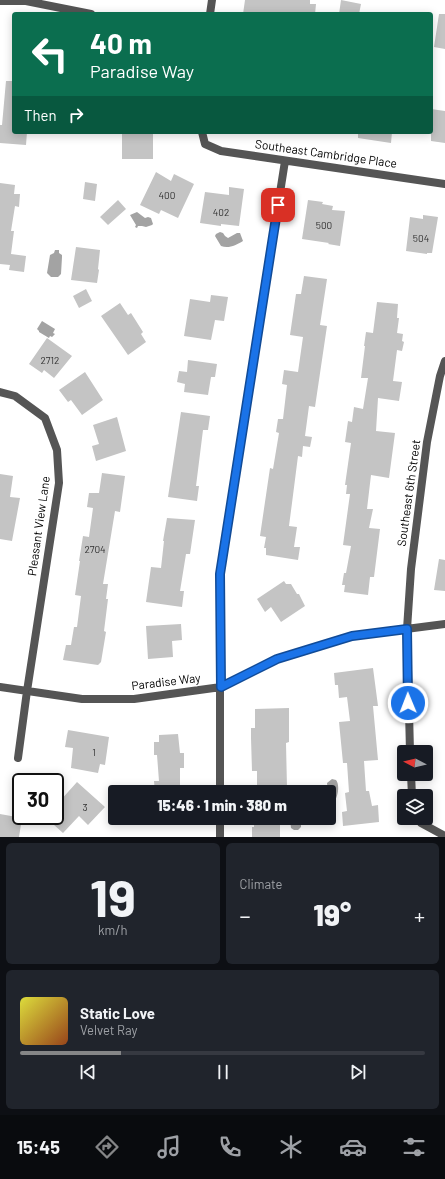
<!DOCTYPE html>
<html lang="en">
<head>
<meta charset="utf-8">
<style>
  :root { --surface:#171b24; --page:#20242c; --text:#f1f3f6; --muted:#9ea1a6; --line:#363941; --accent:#858687 }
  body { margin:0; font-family:Barlow,sans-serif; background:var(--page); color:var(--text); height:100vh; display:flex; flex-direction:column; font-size:15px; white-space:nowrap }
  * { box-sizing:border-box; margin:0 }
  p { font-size:13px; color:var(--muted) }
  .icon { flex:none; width:22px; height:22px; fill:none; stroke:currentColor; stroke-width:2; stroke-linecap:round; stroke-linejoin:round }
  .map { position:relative; height:837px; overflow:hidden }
  .side { display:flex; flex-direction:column; gap:6px; padding:6px; background:#0d0f14; flex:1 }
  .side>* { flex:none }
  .top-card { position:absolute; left:12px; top:12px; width:421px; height:122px; border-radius:4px; box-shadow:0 2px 10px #0003; background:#0b6e4f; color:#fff; overflow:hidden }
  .needle { width:26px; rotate:277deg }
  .fabs { position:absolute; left:397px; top:745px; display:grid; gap:8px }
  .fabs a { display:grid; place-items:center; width:36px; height:36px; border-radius:4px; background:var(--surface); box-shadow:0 2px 10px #0003; font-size:20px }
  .speed { position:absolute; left:12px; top:773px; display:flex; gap:8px; font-size:20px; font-weight:700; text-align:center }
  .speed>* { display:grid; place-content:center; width:52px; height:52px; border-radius:50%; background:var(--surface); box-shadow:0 2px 10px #0003; line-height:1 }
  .speed .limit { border:2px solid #111; border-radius:6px; background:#fff; color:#111 }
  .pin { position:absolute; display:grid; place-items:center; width:34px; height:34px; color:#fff; margin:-17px; border-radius:8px; box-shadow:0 2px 6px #0006 }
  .me { position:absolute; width:44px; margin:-22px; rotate:359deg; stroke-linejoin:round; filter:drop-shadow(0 0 3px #0008) }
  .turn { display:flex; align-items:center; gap:14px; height:84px; padding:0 12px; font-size:18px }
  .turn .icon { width:52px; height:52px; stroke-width:2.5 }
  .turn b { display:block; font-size:28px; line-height:34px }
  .then { display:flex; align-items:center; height:38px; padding:0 12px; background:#0003; gap:8px; font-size:15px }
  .big { font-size:30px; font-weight:800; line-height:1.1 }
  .side .widget { flex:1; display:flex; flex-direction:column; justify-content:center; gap:6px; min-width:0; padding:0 14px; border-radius:6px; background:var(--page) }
  .side .dial { align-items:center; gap:0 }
  .dial b { font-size:52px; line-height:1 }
  .song { display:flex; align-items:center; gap:12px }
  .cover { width:48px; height:48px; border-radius:6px; background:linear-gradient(135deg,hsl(60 70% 55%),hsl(20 70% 35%)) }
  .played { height:4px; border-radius:2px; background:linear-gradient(90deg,var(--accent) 25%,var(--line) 25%) }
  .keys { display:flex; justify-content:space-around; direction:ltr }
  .heat { display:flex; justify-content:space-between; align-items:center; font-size:22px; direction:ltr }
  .side .tiles { flex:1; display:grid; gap:6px; grid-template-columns:1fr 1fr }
  .widget:last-child { grid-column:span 2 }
  .trip { position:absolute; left:108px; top:785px; width:228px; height:40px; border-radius:4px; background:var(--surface); box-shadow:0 2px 10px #0003; font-weight:800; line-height:40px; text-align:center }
  .menu { display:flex; height:64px; justify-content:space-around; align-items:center; background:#090b0e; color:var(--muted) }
  .menu .icon { width:28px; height:28px }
  .menu .on { color:var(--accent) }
  .menu b { font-size:18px; color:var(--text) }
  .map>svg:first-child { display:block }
  .water { fill:#a3a3a3 }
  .building { fill:#c4c4c4 }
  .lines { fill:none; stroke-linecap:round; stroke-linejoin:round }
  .street { stroke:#555; stroke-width:8 }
  .route-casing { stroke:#114b97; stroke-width:10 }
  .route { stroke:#1a73e8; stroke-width:7 }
  .labels { text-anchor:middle; stroke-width:3; stroke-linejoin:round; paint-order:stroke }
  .number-label { font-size:10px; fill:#313131 }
  .street-label { font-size:12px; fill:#000; stroke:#fff }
</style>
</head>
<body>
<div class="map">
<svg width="445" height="837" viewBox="0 0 445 837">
  <rect width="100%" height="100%" fill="#fff"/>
  <path class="water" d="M137,212L145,218L148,217L151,218L153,224L152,225L146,227L142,226H138L137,228L135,227L136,225L130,215Z
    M220,232L223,233L225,236L228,238L237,233H240L243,241C236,245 229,249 221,246L215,236L216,234Z
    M55,250H59V253L62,255V257L61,274L58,277H51L47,273L50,255L54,253Z
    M42,321L55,329L53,333L55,334L52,337L50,336L49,338L39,332V331L37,329Z
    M332,779L336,780C340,785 338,797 334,802L329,800V792H328L327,783Z
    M290,818H301V827L298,830H294L291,828Z"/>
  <path class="building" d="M245,0H310V4H316L315,14H243Z
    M341,0L361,4L359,14H339Z
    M439,14H445V49L434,47Z
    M6,81H14V132H27L26,145L0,143V125H2Z
    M431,109L445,111V143L431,141Z
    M122,132H153V159H122Z
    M358,132H392L391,143L358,138Z
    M156,172L171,181L174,174L194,184L178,218L161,210L159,214L140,205Z
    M85,182L97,184L95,201L83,199Z
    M0,183L15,185L14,194H20L19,207L15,206L11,231H14L11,254L26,256L24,272L9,270L10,265L0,264Z
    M229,187L244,189L239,226L221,224V226L200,223L205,192L229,195Z
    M118,200L126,209L108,225L100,217Z
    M308,200L323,202L322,204L333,206L332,210L345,211L340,246L328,244L329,243L302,239Z
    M423,215L438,217L432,253H427V254L406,251L410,217L423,219Z
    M76,247L100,250L98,269L99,270L97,283L71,280Z
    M304,276L327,279L320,325L327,326L315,407L309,406L305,436L312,437L310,447L303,446L302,457L298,456L292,503L289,526L297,527L294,547H300L298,560L266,555V548H264L266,537L260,536L270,468L273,469L279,433L276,432L278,419H283L287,385L282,384L284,370L298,372L303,337L290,335L296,294H301Z
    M86,289L92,301L79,308L73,296Z
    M211,295L228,297L224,321L215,320L211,340L184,336L190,299L210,302Z
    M377,302L398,304L397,318H399L397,333L403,334L402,341L404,342L402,351L397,350L393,381L402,382L399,401L378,398L376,431L395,433L389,478L371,475L367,509H373L369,528L380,529L374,577H370L368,595L344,592L345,585H342L344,573H346L351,546L343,545L350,494H346L347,485H345L351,443L345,442L348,421L352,422L354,407L363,409L368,378H361L365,346H364L366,332L373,333Z
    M120,303L128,315L131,313L143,332L141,334L146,342L128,355L101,316Z
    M47,338L72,356L54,378L44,370L42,373L29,364Z
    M188,360L217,364L215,377H211L208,395L184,392L185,384L177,382L179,371L187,372Z
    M85,372L103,400L82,415L71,400L68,402L59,390Z
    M181,412L210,416L208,430H203L196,486H199L197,501L168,497Z
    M117,417L126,451L96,461L92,446L99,444L93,425Z
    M102,473L125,476L120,512L115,511L103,584H108L106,599H108L104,631L106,632L101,662L98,665L63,660L66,645H71L74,627H77L81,596L75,595L80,561H79L83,536L89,537L93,508L87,507L89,493H99Z
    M0,474L13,476L10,497L20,498L12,541L0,539Z
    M167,518L195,520L190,554H186L180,591H184L182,607L146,602L151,567L161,568L164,541H163Z
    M439,559L445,560V591L434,590Z
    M284,581L286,584H291L297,594H299L305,606L281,622L271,607L265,612L257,599Z
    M181,624L182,640L172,641L173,657L148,659L146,626Z
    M373,668L378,706H373L378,760L364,761L366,791H369L372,806L378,805L379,822L343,826L342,812L347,811L345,793L349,792L347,763H343L339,722L350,721L347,697L339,698L338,685H335L334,673Z
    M289,708V742L286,743L287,788L257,789V771H252L251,738V728H255V709Z
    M68,730L109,737L105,765L100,764L98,773L71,768L73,748L65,747Z
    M178,734L180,753H184V768H180V792H155L154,781H159L157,755H154V742H159V735Z
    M77,782L105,807L88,825L79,816L63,833L44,816H55V810L61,804L59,802Z
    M0,814L22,818L19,837H0Z
    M254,818H280V837H252V827H254Z"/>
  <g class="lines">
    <path class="street" d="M0,1H26L91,14
      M210,14L212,0
      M202,132L205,144L221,151L445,184
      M0,392L15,396L45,418L57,450L59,483L27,691L18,758
      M0,687L82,699H134L221,687L277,659L352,636L445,624
      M410,752L407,629L411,569L427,442L440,376L445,361
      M411,774L412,796
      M220,792V574L285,161
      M419,818L421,823L445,836
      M220,837V818"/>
  </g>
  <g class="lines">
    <g class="route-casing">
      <path id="route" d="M278,205L220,574L221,687L277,659L352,636L407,629L408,703"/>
    </g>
    <use href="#route" class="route"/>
  </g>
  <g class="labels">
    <g class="number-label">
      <text x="167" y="199">400</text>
      <text x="221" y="216">402</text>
      <text x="324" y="229">500</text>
      <text x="421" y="242">504</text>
      <text x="50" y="364">2712</text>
      <text x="95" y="553">2704</text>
      <text x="94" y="756">1</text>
      <text x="85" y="811">3</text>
    </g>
    <g class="street-label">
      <text transform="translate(326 154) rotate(8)" y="4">Southeast Cambridge Place</text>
      <text transform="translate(409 493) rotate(-82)" y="4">Southeast 6th Street</text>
      <text transform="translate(39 526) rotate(-82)" y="4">Pleasant View Lane</text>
      <text transform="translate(166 682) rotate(-7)" y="4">Paradise Way</text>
    </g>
  </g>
</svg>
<div class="fabs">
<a><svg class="needle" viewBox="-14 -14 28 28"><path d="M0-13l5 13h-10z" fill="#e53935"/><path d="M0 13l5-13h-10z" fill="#9ea1a6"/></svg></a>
<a><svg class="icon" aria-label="layers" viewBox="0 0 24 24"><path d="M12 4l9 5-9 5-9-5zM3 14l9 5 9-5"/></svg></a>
</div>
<div class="speed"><div class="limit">30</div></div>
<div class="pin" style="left:278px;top:205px;background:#d93025"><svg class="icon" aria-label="arrive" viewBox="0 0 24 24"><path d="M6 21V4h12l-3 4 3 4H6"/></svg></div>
<svg class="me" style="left:408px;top:703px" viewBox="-20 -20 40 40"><circle r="17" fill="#1a73e8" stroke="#fff" stroke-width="3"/><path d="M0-11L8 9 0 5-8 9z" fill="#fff"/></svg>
<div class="trip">15:46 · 1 min · 380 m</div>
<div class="top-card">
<div class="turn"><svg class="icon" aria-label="left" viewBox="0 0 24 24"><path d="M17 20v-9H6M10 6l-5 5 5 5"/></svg><div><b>40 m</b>Paradise Way</div></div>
<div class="then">Then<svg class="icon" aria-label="right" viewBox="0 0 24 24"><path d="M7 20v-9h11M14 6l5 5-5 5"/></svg></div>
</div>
</div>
<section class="side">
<div class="tiles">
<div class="widget dial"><b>19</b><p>km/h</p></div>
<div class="widget"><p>Climate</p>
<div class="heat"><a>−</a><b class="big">19°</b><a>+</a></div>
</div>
<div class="widget">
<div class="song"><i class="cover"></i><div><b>Static Love</b><p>Velvet Ray</p></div></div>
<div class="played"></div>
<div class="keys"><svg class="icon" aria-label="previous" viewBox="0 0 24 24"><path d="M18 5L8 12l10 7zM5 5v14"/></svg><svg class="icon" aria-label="pause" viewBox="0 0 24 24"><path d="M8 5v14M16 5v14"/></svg><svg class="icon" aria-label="next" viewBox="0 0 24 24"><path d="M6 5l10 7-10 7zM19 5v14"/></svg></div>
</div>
</div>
</section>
<nav class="menu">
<b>15:45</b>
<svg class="icon on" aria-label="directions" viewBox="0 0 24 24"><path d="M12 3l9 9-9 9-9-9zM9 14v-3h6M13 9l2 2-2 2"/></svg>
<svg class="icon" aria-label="music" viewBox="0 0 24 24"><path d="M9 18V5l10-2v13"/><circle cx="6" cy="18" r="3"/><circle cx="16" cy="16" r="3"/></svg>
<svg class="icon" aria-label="phone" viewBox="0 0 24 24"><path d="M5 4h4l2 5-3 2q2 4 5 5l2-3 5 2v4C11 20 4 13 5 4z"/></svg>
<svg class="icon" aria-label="climate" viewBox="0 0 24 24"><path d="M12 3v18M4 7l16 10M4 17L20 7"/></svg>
<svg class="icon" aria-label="car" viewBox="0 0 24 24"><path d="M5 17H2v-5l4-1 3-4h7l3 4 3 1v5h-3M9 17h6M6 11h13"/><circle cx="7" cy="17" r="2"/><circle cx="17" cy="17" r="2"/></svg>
<svg class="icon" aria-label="filters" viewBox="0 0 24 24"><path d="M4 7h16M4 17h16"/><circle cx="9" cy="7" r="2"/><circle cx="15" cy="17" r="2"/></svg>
</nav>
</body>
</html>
